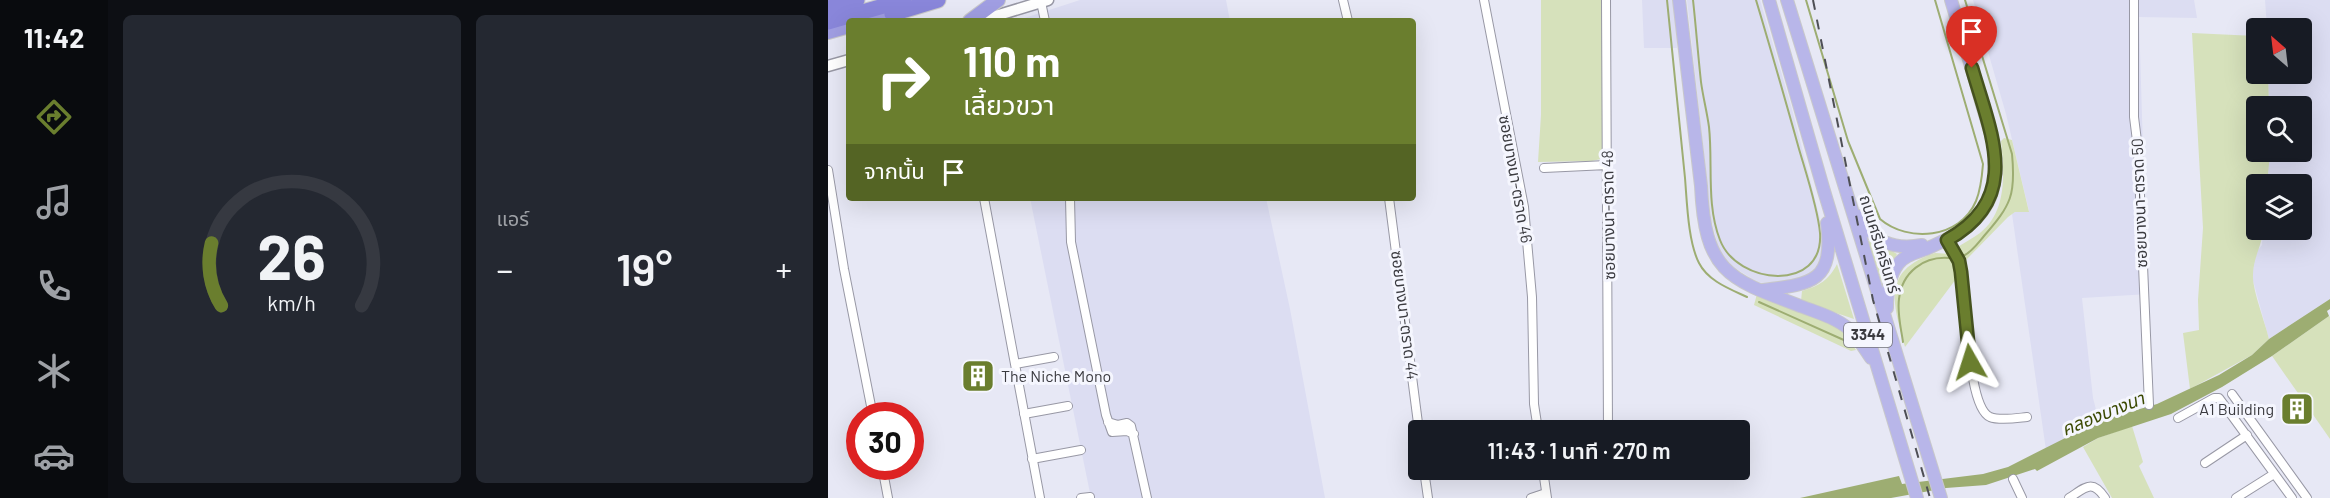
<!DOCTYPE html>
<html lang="th">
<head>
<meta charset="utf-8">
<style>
  :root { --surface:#171b24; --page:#242831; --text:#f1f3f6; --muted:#9ea1a6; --line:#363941; --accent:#6a7e2e }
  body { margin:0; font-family:Barlow,"Noto Sans Thai",sans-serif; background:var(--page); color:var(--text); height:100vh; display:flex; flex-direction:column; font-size:22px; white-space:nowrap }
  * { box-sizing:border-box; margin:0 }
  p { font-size:20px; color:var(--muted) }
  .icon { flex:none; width:33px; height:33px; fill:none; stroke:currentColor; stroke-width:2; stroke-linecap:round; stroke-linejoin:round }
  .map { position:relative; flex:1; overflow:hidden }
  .drawer { display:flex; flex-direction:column; gap:15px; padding:15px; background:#0d0f14; width:720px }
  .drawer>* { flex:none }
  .top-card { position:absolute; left:18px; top:18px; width:570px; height:183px; border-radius:6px; box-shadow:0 6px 24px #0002; background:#6a7e2e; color:#fff; overflow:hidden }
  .needle { width:39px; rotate:332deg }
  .tools { position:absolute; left:1418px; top:18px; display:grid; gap:12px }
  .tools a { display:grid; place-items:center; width:66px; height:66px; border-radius:6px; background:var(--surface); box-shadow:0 6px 24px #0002; font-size:30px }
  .speed { position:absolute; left:18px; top:402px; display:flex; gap:12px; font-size:30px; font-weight:700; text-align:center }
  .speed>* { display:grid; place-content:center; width:78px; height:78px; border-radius:50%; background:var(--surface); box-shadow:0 6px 24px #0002; line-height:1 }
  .speed .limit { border:9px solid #d22; background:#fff; color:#111 }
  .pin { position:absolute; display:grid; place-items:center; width:51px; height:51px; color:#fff; margin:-62px -26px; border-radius:50% 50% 50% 0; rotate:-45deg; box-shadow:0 0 6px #0007 }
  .pin .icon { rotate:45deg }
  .me { position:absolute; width:66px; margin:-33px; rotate:354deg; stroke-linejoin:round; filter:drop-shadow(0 0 4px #0008) }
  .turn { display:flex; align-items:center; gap:21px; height:126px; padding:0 18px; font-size:27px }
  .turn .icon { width:78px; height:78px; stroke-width:2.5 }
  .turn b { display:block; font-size:42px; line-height:51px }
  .then { display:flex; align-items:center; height:57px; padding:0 18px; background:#0003; gap:12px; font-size:22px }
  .big { font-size:45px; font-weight:600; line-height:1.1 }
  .drawer .widget { flex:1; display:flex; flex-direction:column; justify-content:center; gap:9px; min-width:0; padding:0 21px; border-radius:9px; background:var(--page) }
  .drawer .dial { align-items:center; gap:0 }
  .dial svg { height:156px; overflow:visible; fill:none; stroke:var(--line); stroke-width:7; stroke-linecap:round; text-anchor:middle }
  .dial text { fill:var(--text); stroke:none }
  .heat { display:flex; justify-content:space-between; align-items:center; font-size:33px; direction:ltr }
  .drawer .tiles { flex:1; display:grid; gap:15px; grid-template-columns:repeat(2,1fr) }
  .trip { position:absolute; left:580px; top:420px; width:342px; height:60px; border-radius:6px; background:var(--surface); box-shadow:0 6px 24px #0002; font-weight:600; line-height:60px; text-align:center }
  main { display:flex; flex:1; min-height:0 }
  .tab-bar { display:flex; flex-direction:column; width:108px; justify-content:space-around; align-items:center; background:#090b0e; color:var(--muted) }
  .tab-bar .icon { width:42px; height:42px }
  .tab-bar .selected { color:var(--accent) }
  .tab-bar b { font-size:27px; color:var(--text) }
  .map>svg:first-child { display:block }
  .built { fill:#dcddf2 }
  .green { fill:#d6e1bb }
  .water { fill:#9dad72 }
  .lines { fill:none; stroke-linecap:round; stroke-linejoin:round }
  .stream { stroke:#9dad72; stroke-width:2 }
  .minor-casing { stroke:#9898a5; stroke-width:10 }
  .secondary-casing { stroke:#9898a5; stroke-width:13 }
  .primary-casing { stroke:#c8c8ca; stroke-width:14 }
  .trunk-casing { stroke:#c8c8ca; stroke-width:16 }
  .motorway-casing { stroke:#c8c8ca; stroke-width:17 }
  .minor { stroke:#fff; stroke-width:8 }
  .secondary { stroke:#fff; stroke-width:10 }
  .primary { stroke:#b8b6e9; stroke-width:12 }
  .trunk { stroke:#a09ee2; stroke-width:14 }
  .motorway { stroke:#8986da; stroke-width:15 }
  .rail { stroke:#4e4f55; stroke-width:2; stroke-dasharray:10 10; stroke-linecap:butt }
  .route-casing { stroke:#45521e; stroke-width:15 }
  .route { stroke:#6a7e2e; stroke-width:10 }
  .labels { text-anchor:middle; stroke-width:6; stroke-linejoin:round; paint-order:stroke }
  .shield { fill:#f5f6fe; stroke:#737379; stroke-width:1.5 }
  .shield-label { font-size:15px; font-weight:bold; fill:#3b3b40 }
  .street-label { font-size:16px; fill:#3b3b40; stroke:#f5f6fe }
  .poi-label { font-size:16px; fill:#3b3b40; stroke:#f5f6fe; text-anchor:start }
  .water-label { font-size:18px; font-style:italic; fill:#3c4a03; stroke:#f5f6fe }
</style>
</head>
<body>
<main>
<nav class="tab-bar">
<b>11:42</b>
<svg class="icon selected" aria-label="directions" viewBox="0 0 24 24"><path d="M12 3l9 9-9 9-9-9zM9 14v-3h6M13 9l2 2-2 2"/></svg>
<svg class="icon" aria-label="music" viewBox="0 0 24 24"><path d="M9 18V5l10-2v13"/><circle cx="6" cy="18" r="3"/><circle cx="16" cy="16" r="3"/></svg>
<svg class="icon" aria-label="phone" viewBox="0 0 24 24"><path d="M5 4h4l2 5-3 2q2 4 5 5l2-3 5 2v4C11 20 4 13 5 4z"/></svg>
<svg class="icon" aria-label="climate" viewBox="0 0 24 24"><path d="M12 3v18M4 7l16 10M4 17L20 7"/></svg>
<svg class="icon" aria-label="car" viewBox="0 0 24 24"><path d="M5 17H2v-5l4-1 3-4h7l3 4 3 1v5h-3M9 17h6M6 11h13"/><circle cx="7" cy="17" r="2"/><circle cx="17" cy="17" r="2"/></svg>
</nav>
<section class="drawer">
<div class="tiles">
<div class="widget dial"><svg viewBox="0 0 100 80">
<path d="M14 69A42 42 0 1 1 86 69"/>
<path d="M14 69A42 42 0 0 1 9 37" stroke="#6a7e2e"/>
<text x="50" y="56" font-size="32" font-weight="700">26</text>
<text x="50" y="72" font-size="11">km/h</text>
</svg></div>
<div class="widget"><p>แอร์</p>
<div class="heat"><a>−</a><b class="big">19°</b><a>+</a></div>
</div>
</div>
</section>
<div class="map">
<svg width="1502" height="498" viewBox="0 0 1502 498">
  <rect width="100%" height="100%" fill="#e7e8f5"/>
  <path class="built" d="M252,0H398L402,21H187Z
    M814,0H845L850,23L849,48H816Z
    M859,0H932L964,109L994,227L995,251L991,264L981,274L967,281L931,283L902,265L891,250L883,218Z
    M1145,0H1366L1369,18L1311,17L1317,215L1321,294L1254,298L1265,398L1271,421L1218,450L1184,214L1187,212L1201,211L1178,114Z
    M1437,0H1502V299L1441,339L1424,277L1427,254L1434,245L1435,230H1473V184H1439L1442,152H1473V106H1441L1440,74H1473V28H1439Z
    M202,198H438L462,309L497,498H263Z"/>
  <path class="green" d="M713,0H774L775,152L773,159L764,161L710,162L713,115Z
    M1364,33L1428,36V74H1440L1441,106H1428V152H1442V154L1439,184H1428V230H1435C1434,246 1425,258 1425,275C1424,289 1437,322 1441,339L1424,355L1362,389L1355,333L1371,330L1370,300L1375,228Z
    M1176,138L1184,140L1201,212H1187L1180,217L1137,261L1128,248C1136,243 1145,238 1152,233C1180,211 1176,171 1173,141Z
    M1044,240L1069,254L1057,272L1054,283L1040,242Z
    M1107,253L1123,254L1128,279L1077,347C1065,303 1053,271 1107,253Z
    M1009,264L1026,319L973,301L974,291C991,286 1001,280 1009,264Z
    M929,294L1013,328L1028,350L1023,351L926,305Z
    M1501,316L1502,317V439L1444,356Z
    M1304,426L1315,462L1311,466L1326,498H1284L1255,447L1270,438Z"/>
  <path class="water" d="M1502,299V309L1499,311L1501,316L1444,356L1394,387L1343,414L1270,438L1209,471L1207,469L1158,485L1118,488L1063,498H972L1071,476L1074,484L1155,474L1180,467L1271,421L1329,404L1391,375L1424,355L1441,339Z"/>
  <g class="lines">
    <path class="stream" d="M839,0C845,59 851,119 857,178C859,202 860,242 871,263C880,281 902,289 919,297
      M865,0C868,27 870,55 873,82C875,97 879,112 881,127C885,163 878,205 892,240C909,285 996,293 992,233C990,209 978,173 971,149C957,99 943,50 928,0
      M978,0L1020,141L1052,219C1080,243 1132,239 1148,201C1153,189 1154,177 1155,164L1107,0
      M1135,256C1144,252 1150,243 1156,236C1183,205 1188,195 1184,154L1137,0
      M931,302L1018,341
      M1075,342C1073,328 1069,313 1071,299C1074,272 1096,256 1121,258"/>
    <g class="minor-casing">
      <path id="minor" d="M515,0L520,21
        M656,0L696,207L704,297L706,404L710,430
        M778,0L780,430
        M1306,0V117L1310,149L1321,405
        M213,2L217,21
        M716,168L779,165
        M0,170L16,269L45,416
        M156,198L212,498
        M242,198L243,242L278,415L284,432L299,431L306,434
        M561,198L591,431
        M1119,240C1123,247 1128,254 1130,261C1140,287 1137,406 1162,417C1172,421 1189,418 1199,417
        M187,364L226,357
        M1404,394L1479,498
        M196,414L240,406
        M1350,418L1386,398H1391L1464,498
        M280,422L290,425L299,423L303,426L319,498
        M204,459L253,450
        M1377,463L1419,435
        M54,466L60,498
        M596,470L600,498
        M715,470L719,498
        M780,472V470
        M1185,479L1194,498
        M253,498L262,497
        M703,498L718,493
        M1241,498C1257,488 1264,478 1277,498
        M1408,498L1446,474"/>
    </g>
    <g class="secondary-casing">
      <path id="secondary" d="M151,21L220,0
        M0,66L21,60"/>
    </g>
    <g class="primary-casing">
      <path id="primary" d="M851,0L873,186C877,273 900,279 975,307C991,313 1008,318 1021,329C1030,337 1036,348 1043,358
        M941,0L996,191L1089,498
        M959,0L1113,498
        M1031,216C1045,242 1065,250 1094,245
        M935,290C986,284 1006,281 999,223
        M1059,308C1059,293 1061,276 1070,264C1077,255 1088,253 1098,249C1132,234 1162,219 1167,178C1171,152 1160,126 1153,101C1144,68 1133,34 1123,0"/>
    </g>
    <g class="trunk-casing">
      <path id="trunk" d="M37,21L74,10
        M142,21L170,0
        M0,32L21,26"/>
    </g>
    <g class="motorway-casing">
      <path id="motorway" d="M0,8L29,0
        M64,14L110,0
        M0,22L76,0"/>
    </g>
    <use href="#minor" class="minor"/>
    <use href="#secondary" class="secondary"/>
    <use href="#primary" class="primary"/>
    <use href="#trunk" class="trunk"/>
    <use href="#motorway" class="motorway"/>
    <path class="rail" d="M985,0L1045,300L1102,498"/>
  </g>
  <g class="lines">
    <g class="route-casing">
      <path id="route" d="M1142,362L1133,272L1131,261L1119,240C1195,198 1163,134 1144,68"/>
    </g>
    <use href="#route" class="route"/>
  </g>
  <defs>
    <g id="building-square" transform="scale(1.725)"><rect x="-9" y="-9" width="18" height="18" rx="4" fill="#6a7e2e" stroke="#f5f6fe"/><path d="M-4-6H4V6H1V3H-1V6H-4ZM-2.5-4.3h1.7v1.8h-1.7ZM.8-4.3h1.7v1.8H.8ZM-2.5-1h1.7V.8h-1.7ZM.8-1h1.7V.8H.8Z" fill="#fff"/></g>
  </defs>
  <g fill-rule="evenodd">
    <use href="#building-square" x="150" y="376"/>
    <use href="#building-square" x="1469" y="409"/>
  </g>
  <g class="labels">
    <rect class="shield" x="1016" y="323" width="48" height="24" rx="4.5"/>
    <g class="shield-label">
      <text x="1040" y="340">3344</text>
    </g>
    <g class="street-label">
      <text transform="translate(688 179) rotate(80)" y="6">ซอยบางนา-ตราด 46</text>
      <text transform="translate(1311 203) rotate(-92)" y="6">ซอยบางนา-ตราด 50</text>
      <text transform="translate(780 215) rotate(-91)" y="6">ซอยบางนา-ตราด 48</text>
      <text transform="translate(1052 244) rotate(73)" y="6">ถนนศรีนครินทร์</text>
      <text transform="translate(577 315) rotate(83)" y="6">ซอยบางนา-ตราด 44</text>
    </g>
    <g class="poi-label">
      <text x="173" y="382">The Niche Mono</text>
      <text x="1446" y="415" text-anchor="end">A1 Building</text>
    </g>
    <g class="water-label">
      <text transform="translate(1275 414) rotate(-22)" y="6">คลองบางนา</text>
    </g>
  </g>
</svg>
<div class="tools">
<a><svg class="needle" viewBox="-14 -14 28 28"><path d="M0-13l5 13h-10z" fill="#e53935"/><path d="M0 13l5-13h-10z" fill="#9ea1a6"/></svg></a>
<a><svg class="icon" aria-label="search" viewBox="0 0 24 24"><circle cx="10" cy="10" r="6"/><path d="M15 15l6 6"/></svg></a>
<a><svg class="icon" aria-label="layers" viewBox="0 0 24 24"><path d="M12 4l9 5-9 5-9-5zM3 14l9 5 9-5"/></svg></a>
</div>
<div class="speed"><div class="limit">30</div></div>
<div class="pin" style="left:1144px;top:68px;background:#d93025"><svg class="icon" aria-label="arrive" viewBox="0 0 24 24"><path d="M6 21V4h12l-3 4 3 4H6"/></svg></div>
<svg class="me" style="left:1142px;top:362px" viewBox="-20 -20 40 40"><path d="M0-17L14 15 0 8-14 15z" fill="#6a7e2e" stroke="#fff" stroke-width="4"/></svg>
<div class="trip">11:43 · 1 นาที · 270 m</div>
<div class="top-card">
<div class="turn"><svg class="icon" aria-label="right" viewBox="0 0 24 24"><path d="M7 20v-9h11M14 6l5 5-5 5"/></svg><div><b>110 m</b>เลี้ยวขวา</div></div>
<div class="then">จากนั้น<svg class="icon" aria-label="arrive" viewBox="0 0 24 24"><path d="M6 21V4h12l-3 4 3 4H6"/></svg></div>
</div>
</div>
</main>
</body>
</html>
